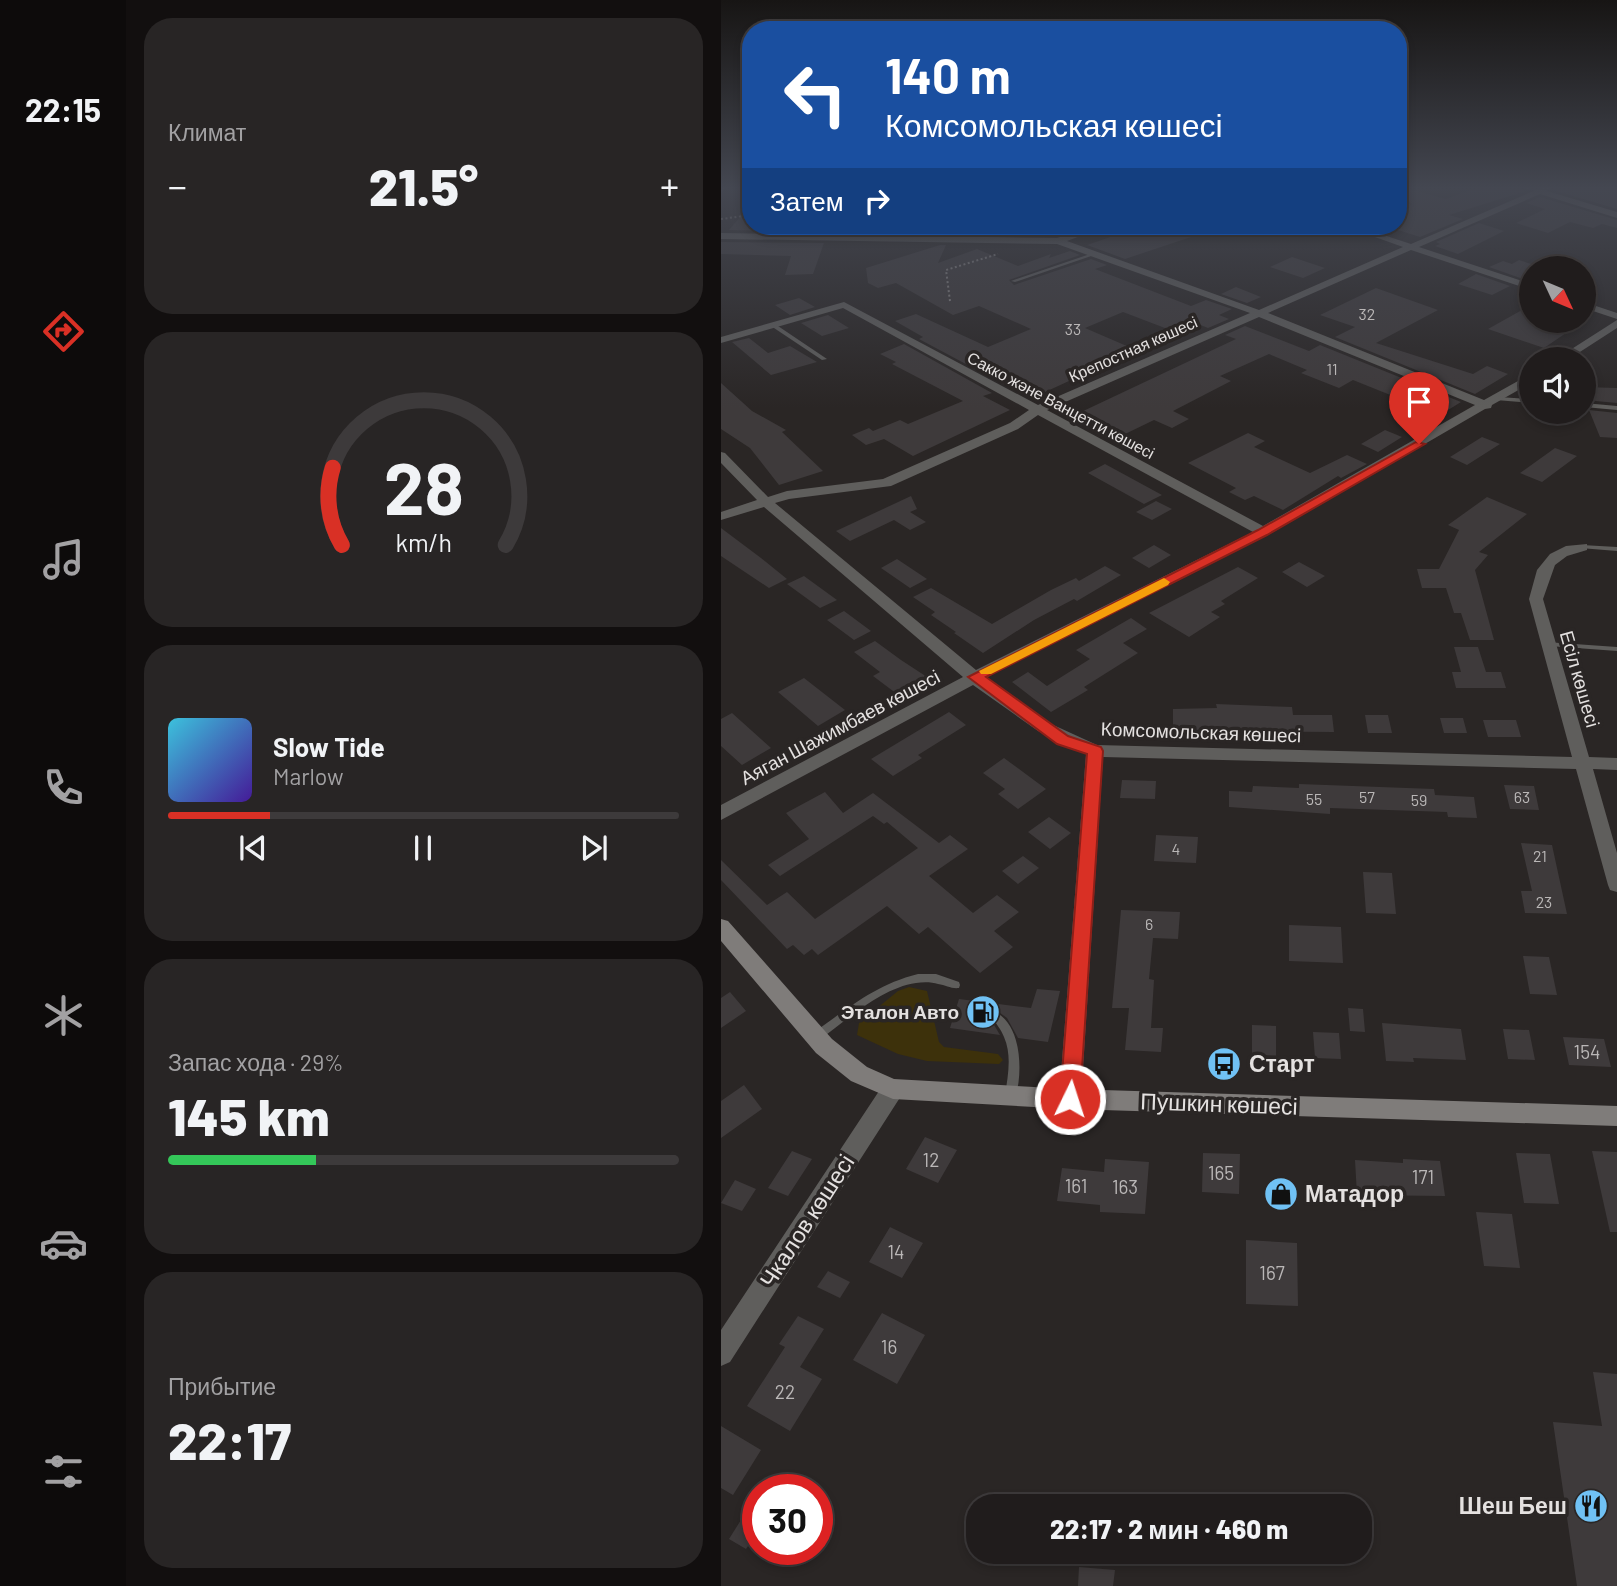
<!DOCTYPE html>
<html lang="ru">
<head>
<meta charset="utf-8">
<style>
  :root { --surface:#201c1c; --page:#282525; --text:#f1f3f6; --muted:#a2a1a3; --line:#3d3a3b; --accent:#d93025 }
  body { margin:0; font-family:Barlow,sans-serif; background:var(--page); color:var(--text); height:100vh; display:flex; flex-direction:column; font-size:26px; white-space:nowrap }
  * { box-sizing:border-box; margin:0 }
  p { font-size:23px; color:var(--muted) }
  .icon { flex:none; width:38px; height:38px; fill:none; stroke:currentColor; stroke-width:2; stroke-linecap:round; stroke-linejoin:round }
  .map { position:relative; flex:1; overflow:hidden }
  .panel { display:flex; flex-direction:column; gap:18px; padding:18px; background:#120f0f; width:595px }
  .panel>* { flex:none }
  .banner { position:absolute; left:21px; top:21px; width:665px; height:214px; border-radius:28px; box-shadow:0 4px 10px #0003,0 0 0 2px var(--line); background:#1a4fa0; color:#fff; overflow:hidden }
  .needle { width:46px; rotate:134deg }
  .buttons { position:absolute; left:798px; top:256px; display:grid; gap:14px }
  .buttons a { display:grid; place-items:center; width:77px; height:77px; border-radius:50%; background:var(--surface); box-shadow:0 4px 10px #0003,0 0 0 2px var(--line); font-size:35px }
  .speed { position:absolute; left:21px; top:1474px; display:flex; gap:14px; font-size:35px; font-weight:700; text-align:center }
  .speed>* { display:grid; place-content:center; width:91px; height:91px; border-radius:50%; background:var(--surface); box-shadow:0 4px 10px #0003,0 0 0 2px var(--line); line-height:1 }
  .speed .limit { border:10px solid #d22; background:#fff; color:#111 }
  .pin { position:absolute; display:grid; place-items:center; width:60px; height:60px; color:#fff; margin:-72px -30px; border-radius:50% 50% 50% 0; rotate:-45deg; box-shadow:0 0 7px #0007 }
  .pin .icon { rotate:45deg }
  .me { position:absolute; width:77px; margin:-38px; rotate:4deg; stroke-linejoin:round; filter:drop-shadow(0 0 5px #0008) }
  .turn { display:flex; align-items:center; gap:24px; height:147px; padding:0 28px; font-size:32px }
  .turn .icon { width:91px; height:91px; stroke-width:2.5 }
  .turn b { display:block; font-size:49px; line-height:60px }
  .then { display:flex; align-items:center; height:66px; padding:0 28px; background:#0003; gap:14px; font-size:26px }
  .big { font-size:52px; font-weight:800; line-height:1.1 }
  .panel .tile { flex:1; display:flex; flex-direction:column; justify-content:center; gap:10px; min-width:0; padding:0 24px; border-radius:28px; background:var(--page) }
  .panel .dial { align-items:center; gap:0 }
  .dial svg { height:182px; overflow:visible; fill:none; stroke:var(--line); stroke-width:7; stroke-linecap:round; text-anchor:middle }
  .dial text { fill:var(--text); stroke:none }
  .song { display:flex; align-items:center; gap:21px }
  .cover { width:84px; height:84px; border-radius:10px; background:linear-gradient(135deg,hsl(190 70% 55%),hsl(260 70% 35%)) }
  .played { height:7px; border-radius:4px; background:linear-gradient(90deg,var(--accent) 20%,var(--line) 20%) }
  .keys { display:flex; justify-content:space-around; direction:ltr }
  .heat { display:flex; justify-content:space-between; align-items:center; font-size:38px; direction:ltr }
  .charge { height:10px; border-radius:5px; background:linear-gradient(90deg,#34c759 29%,var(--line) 0) }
  .trip { position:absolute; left:245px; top:1494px; width:406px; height:70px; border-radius:28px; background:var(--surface); box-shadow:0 4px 10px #0003,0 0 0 2px var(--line); font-weight:800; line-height:70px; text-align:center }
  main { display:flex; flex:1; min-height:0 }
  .dock { display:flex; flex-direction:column; width:126px; justify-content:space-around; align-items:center; background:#0d0b0b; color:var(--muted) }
  .dock .icon { width:49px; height:49px }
  .dock .current { color:var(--accent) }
  .dock b { font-size:32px; color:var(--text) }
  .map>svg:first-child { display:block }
  .green { fill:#3d310b }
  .building { fill:#3e3a3b }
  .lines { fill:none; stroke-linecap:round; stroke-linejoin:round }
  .path { stroke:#8c8988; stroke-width:2; stroke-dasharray:2 2.5; stroke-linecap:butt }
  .lane { fill:#5f5e5c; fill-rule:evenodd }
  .street { fill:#5f5e5c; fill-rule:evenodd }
  .secondary { fill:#7f7c7a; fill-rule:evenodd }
  .route { fill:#d93025; stroke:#8d1f18; stroke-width:2 }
  .slow { fill:#f59e0b }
  .labels { text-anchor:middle; stroke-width:7; stroke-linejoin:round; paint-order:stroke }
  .number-label { font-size:16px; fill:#bab7b7 }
  .far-street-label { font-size:16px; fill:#e4e1e0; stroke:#2a2625 }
  .street-label { font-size:19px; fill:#e4e1e0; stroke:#2a2625 }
  .poi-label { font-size:19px; font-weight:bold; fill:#e4e1e0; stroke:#2a2625; text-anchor:end }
  .near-number-label { font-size:19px; fill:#bab7b7 }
  .near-poi-label { font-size:23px; font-weight:bold; fill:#e4e1e0; stroke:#2a2625; text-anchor:start }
  .near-street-label { font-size:23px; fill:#e4e1e0; stroke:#2a2625 }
</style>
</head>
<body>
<main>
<nav class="dock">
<b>22:15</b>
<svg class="icon current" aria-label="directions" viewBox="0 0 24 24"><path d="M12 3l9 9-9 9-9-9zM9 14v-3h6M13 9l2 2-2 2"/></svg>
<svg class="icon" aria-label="music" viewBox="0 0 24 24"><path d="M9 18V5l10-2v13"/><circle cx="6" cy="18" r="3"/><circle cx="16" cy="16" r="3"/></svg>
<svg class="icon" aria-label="phone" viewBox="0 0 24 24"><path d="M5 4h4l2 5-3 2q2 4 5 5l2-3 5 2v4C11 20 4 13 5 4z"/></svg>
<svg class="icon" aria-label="climate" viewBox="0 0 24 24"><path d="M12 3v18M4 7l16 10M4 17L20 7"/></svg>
<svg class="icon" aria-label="car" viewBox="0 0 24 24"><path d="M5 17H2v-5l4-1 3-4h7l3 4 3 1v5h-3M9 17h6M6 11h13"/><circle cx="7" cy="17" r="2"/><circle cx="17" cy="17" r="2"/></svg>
<svg class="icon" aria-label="filters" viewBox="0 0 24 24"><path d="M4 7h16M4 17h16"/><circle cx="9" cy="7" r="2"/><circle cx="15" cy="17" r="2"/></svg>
</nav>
<section class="panel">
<div class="tile"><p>Климат</p>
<div class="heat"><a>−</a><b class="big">21.5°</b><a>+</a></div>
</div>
<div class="tile dial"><svg viewBox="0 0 100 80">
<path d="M14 69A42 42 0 1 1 86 69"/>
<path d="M14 69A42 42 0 0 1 10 35" stroke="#d93025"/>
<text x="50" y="56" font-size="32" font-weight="700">28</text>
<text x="50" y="72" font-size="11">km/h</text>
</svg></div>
<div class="tile">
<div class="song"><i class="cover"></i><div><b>Slow Tide</b><p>Marlow</p></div></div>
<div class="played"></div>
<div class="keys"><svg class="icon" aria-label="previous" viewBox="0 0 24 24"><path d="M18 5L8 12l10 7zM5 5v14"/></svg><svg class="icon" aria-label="pause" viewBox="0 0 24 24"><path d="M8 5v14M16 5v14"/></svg><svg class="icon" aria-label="next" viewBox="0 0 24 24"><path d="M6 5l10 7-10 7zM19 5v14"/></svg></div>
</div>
<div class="tile"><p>Запас хода · 29%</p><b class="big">145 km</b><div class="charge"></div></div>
<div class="tile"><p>Прибытие</p><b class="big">22:17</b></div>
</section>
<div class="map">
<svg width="896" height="1586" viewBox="0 0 896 1586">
  <rect width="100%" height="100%" fill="#2a2625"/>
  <path class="green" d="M188,987L206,991L218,1042L223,1047L277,1054L282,1060L278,1064L206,1061L177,1054L136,1035L138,1023L177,991Z"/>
  <path class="building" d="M677,186L725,199L760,186H794L805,191L728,215L742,219L699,237L677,230V213L691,204L688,201V194L677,192Z
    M836,186H896V209L832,190Z
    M819,197L896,220V228L881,224L872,228L849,222L827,233L795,223L824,209L805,203Z
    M30,204V226H109L106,232L8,230Z
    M758,223L783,231L737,254L714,246L719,244L715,242Z
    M422,226H493L494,229L404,259L366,245Z
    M0,242L103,243L92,274L64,275L70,256L0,254Z
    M219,245H225L217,263L256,249L297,266L330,254L328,258L349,251L359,255L288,280L293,285L370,259L386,265L374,269L470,306L485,300L511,309L498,315L508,319L487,328L477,324L457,333L402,312L364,328L415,350L322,393L298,381L286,386L198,339L202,337L174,321L195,314L267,347L310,329L258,306L232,315L175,283L157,288L147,283L145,268Z
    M571,257L604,268L582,278L549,267Z
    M798,260L810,264V274L802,279L768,267L782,261L791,264Z
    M755,274L789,286L771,295L737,284Z
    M515,287L540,297L526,303L500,294Z
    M655,288L717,310L655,343L752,374L766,366L787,374L754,394L614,337L634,327L599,315Z
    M78,298L94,307L69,315L54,305Z
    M810,305V320H864L823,348L767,329Z
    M107,315L128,328L101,336L80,323Z
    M524,326L588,351L599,345L740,402L719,415L632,380L618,388L580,373L586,370L548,354L499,376L510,381L452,411L468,419L451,428L433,420L402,435L358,413L515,339L504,335Z
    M28,338L47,353L69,346L96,362L50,375L11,342Z
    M183,344L271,393L262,396L289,410L192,456L163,439L145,445L131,435L148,428L152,431L179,420L187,424L242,401L171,364L175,362L159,354Z
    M0,383L31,411L65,430L61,432L102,471L58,485L29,448L0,429Z
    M863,387L896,388V403L864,400Z
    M868,410L896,413V438L879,437Z
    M664,430L681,437L657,452L640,444Z
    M527,433L544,441L533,447L589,473L626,455L646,464L620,478L617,476L562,510L533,496L524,500L508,492L515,488L467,463Z
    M761,437L779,444L746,465L729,457Z
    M834,448L856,456L821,482L799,473Z
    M384,464L441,495L423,504L367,473Z
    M190,496L196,509L189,512L205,522L189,530L173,520L129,541L115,531Z
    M766,497L806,514L758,552L767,555L754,570L773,640H749L740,613H733L725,588H701L696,569H718L738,530L727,525Z
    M435,501L451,509L431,520L415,512Z
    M0,528L40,558L66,579L48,588L0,556Z
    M433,545L450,555L428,568L411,558Z
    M176,559L206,579L189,588L160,568Z
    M578,562L604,576L586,587L561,572Z
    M384,566L400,575L356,601L353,599L313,620L262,653L233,633L235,632L210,615L214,612L192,597L210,588L271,624L330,590L355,578L358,581Z
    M517,567L537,578L500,601L504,604L490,612L499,617L468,637L428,613Z
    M83,576L116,600L99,608L66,584Z
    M123,611L150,631L133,640L106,620Z
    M410,618L426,629L402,643L417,653L363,687L367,690L330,712L291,682L307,672L326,686L369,659L355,650Z
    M154,641L180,660L206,677L176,694L152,676L159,672L133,652Z
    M733,647H757L765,672H780L785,688H735L731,672H740Z
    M83,678L124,710L97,726L57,692Z
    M495,704L571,707L572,715H611L613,732L452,731V709L496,708Z
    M228,712L245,725L197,755L201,758L172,776L150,759Z
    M11,713L50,748L21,765L0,746V719Z
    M644,715H667L671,733H647Z
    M719,718H742L746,733H723Z
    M762,720H795L800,737H767Z
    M283,758L325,789L297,809L277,794L284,789L262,773Z
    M401,780L435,781L434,799L399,798Z
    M578,784L713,789L714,795L753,797L756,818L727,817L726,812L609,808V814L508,807V791L531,792L532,786L578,788Z
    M783,785L813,786L818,810L789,809Z
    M104,792L122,813L152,793L218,843L229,835L247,849L208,876L252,913L276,895L298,912L273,931L292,947L259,973L207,927L198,934L166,906L97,955L91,949L83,955L72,945L66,949L0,880V860L46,905L66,892L94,919L197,848L166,822L163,824L152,816L59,876L47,865L88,839L65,813Z
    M328,817L350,833L329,849L307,832Z
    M435,835L477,837L475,863L433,861Z
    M800,843L831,845L846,914L804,913L800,891H811Z
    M302,856L318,868L297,884L281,871Z
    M642,872L671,873L675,914L645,913Z
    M400,910L459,912L457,939L432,938L428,979L433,980L430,1028H442L440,1052L404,1050L408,1008H391Z
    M568,925L620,927L622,963L568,961Z
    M802,956L828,957L836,995L809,994Z
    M316,989L339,991L327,1042L297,1038L286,1018L275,1010L270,1013L269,1018L279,1035L229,1028L238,999L310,1008Z
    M9,992L25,1011L0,1028V998Z
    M627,1008L642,1009L644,1032L629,1031Z
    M661,1023L740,1029L745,1060L692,1058L693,1062L665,1061Z
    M531,1025L555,1026V1056L531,1055Z
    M782,1029L808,1030L814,1060L787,1059Z
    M592,1032L618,1033L620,1059L594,1058Z
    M842,1037L883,1039L890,1067L848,1065Z
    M23,1085L41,1109L0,1138V1101Z
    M204,1137L236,1150L217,1183L185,1169Z
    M71,1151L91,1159L67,1196L47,1188Z
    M871,1151L896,1152V1232H889Z
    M482,1153L519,1154L518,1194L481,1192Z
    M795,1153L829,1154L838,1204L803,1203Z
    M384,1159L428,1162L424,1214L379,1212V1205L336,1201L341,1168L383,1172Z
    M682,1159L719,1161L724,1196L636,1195L634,1160L682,1163Z
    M14,1180L35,1189L21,1211L0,1203Z
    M755,1212L791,1214L799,1268L763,1266Z
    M169,1227L202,1243L181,1278L148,1262Z
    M525,1240L576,1243L577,1306L525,1304Z
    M107,1271L129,1282L119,1298L96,1287Z
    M161,1313L204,1335L176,1384L132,1360Z
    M77,1316L103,1329L79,1367L101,1379L69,1431L26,1406L64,1347L58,1344Z
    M872,1372L896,1374V1586H856L832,1422L881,1426Z
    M0,1426L40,1450L12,1495L0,1488Z
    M25,1512L37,1519V1531L25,1549L8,1539Z
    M358,1567L394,1570L392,1586H357Z"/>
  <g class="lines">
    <path class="path" d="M0,219L30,215
      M229,301L225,270L277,254"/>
    <path class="lane" d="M3,186H7L0,193V189Z
      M797,186H802L820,191L818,192Z
      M677,194L687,197L684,202L689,205L677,211V208L684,205L679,202L683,198L677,196Z
      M252,226H256L251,240L249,241L247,240Z
      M372,253L376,254L294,282L290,281Z
      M50,324H54L106,359L101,360L50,326Z
      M777,397L810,399V403L775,400V398Z
      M863,403L896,406V410L863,407Z
      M861,545L896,547V551L859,548V546Z
      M825,642L896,647V651L828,646L824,644Z
      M197,974H215L238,982L239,985L238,988C230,989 225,985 217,984C211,982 202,982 195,983C160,988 126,1020 98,1040L94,1042L90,1040L89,1037L90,1034C127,1009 153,985 197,974Z
      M276,1013C301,1027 302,1074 294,1099L290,1100L286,1099L284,1095C287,1076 291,1055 283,1037C280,1029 275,1024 271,1017L272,1014Z"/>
    <path class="street" d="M824,186H834L826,191L896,212V218L819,194L698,247L810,284V290L690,250L547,313L763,400L806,376L810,375V383L771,405L770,408L764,409L547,535L264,678L328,723L376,745L851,757L808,599L816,570L829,554L845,546L866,544V550L846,556L834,565L822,599L868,757L896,758V770L872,769L896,853V892L889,890L887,885L855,769L382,757L360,1099L357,1106L349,1109L341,1106L338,1099L365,754L317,731L252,685L0,820V805L242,677L43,507L0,520V512L36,500L0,463V452L4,453L47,497L66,491L162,479L289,423L308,410L122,308L0,343V337L123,302L317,405L529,313L336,244L0,239V233L336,238L374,226H386L346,241L538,310L682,247L623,226H635L690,244ZM538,317L754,405L542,526L326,410ZM317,415L532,532L255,670L54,503L68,499L170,486L297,429Z
      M863,302L896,313V319L863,308Z
      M896,320V328L848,359H835Z
      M172,1079L180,1082L183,1089L180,1096L9,1362L0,1366V1330L164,1082Z"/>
    <path class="secondary" d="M0,919L7,921L111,1039L146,1067L173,1079L349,1089L896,1106V1126L349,1109L172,1099L130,1081L95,1053L0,941Z"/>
  </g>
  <linearGradient id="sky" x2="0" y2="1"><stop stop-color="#171514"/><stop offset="0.46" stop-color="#444751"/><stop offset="1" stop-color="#444751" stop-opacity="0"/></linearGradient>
  <rect width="896" height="408" fill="url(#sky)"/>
  <path class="route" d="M695,442L704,444L546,535L265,677L347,736L380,747L382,751L359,1099L356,1105L349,1108L341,1105L339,1099L366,754L336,744L247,677L537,530Z"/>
  <path class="slow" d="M443,578L449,582L447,585L270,674H260L258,671Z"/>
  <defs>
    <g id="fuel-disc" transform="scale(1.75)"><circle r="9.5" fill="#70c1f4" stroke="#2a2625"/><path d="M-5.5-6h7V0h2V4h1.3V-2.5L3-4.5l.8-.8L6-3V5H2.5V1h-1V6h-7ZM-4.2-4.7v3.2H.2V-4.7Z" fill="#111"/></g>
    <g id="bus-disc" transform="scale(1.75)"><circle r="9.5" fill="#70c1f4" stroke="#2a2625"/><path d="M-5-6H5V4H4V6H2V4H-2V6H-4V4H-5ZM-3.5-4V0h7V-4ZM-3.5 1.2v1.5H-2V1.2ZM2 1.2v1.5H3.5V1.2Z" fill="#111"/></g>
    <g id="shop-disc" transform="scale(1.75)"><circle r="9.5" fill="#70c1f4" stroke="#2a2625"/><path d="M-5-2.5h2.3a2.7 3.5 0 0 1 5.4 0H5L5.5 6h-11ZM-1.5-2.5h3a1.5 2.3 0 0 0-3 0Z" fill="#111"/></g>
    <g id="restaurant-disc" transform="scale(1.75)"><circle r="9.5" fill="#70c1f4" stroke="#2a2625"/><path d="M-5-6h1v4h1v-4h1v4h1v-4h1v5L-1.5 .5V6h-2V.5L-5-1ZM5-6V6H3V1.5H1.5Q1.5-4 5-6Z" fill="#111"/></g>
  </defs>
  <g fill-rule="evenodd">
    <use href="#fuel-disc" x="262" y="1012"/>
    <use href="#bus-disc" x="503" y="1064"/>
    <use href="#shop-disc" x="560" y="1194"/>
    <use href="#restaurant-disc" x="870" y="1506"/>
  </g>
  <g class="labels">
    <g class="number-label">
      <text x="646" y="320">32</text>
      <text x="352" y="335">33</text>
      <text x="611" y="375">11</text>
      <text x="646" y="803">57</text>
      <text x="801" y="803">63</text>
      <text x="593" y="805">55</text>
      <text x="698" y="806">59</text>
      <text x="455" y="855">4</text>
      <text x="819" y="862">21</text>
      <text x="823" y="908">23</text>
      <text x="428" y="930">6</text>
    </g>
    <g class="far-street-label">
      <text transform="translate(412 349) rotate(-24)" y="6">Крепостная көшесі</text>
      <text transform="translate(340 405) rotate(28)" y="6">Сакко және Ванцетти көшесі</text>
    </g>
    <g class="street-label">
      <text transform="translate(859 679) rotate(74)" y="7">Есіл көшесі</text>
      <text transform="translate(119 727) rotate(-28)" y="7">Аяган Шажимбаев көшесі</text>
      <text transform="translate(480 732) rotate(2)" y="7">Комсомольская көшесі</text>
    </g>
    <g class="poi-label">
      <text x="238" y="1019">Эталон Авто</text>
    </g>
    <g class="near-number-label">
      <text x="866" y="1059">154</text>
      <text x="210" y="1167">12</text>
      <text x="500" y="1180">165</text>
      <text x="702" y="1184">171</text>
      <text x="355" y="1193">161</text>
      <text x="404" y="1194">163</text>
      <text x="175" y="1259">14</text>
      <text x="551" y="1280">167</text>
      <text x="168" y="1354">16</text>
      <text x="64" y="1399">22</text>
    </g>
    <g class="near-poi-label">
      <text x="528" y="1072">Старт</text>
      <text x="584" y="1202">Матадор</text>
      <text x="846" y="1514" text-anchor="end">Шеш Беш</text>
    </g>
    <g class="near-street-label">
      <text transform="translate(498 1104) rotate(2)" y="8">Пушкин көшесі</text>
      <text transform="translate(86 1221) rotate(-57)" y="8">Чкалов көшесі</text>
    </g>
  </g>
</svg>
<div class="buttons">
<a><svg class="needle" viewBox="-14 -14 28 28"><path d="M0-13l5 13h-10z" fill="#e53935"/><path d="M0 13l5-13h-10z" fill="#a2a1a3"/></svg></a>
<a><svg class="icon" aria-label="sound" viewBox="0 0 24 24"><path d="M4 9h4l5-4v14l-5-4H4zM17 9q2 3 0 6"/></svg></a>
</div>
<div class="speed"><div class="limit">30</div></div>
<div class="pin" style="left:698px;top:444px;background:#d93025"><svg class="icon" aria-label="arrive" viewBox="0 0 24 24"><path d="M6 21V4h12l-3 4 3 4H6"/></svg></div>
<svg class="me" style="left:349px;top:1099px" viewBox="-20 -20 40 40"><circle r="17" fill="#d93025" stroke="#fff" stroke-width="3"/><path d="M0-11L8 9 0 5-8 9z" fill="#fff"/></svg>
<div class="trip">22:17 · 2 мин · 460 m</div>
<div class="banner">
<div class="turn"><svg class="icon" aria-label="left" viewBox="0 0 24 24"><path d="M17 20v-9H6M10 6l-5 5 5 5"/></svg><div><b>140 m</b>Комсомольская көшесі</div></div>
<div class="then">Затем<svg class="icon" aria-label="right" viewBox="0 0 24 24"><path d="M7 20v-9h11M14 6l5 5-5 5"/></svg></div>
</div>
</div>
</main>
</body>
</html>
